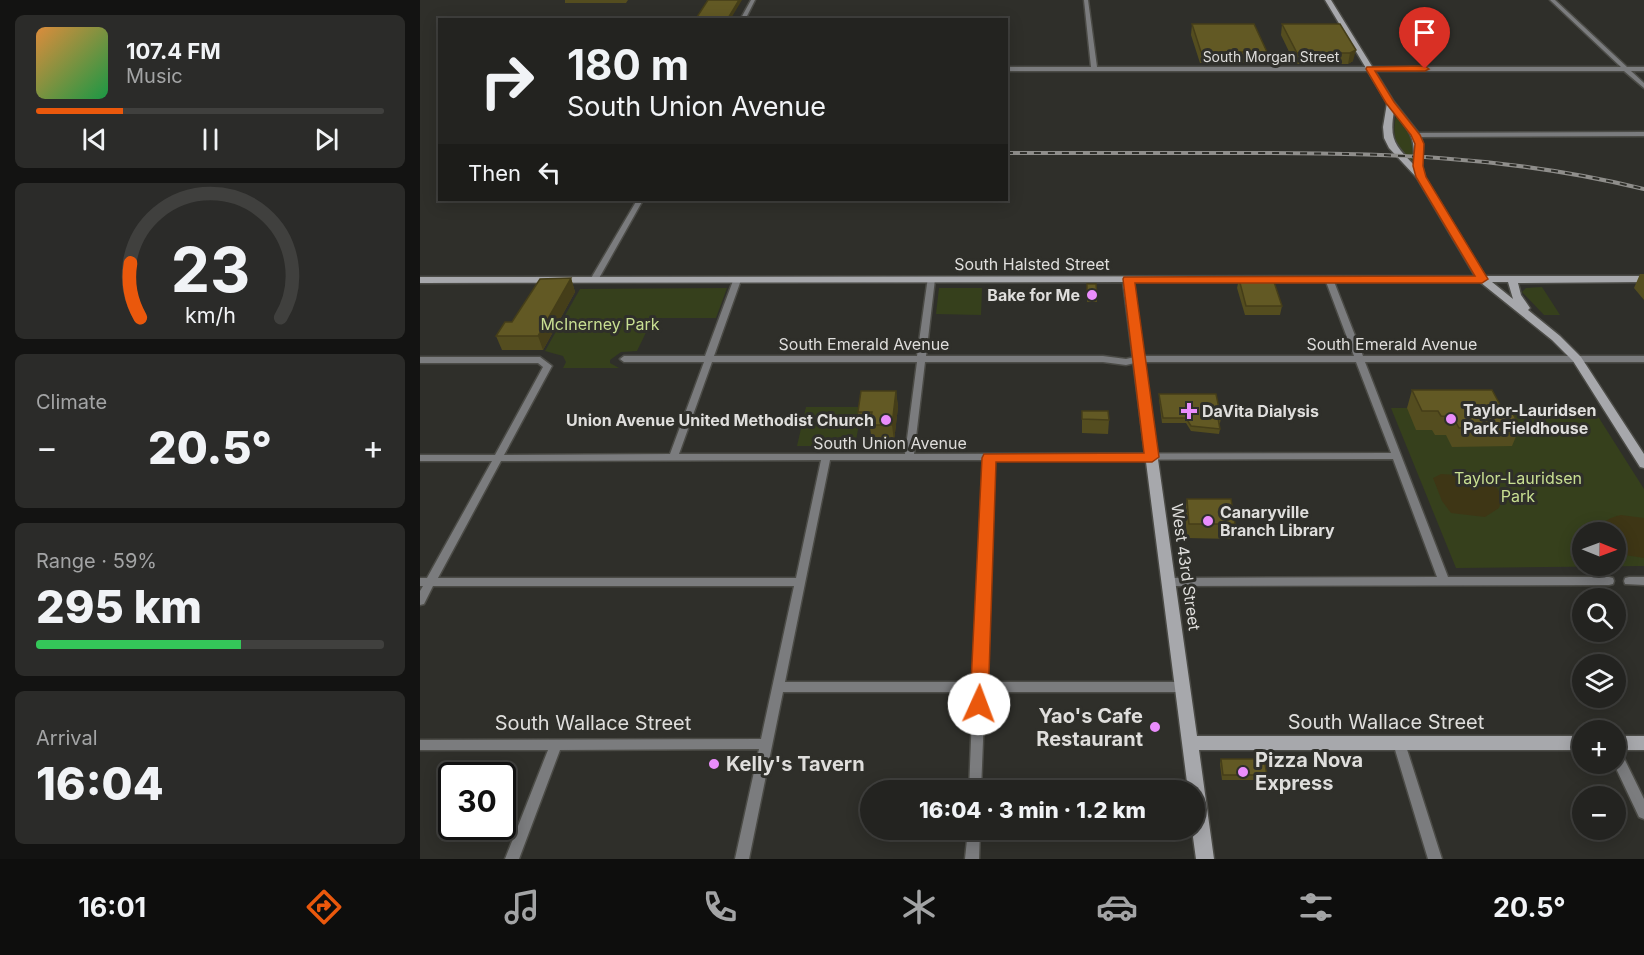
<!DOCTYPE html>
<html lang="en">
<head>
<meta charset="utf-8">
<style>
  :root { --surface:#232320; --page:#2b2b29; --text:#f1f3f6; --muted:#a3a4a5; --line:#40403e; --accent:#ea580c }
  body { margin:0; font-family:Inter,sans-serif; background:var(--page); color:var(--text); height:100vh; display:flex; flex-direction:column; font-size:22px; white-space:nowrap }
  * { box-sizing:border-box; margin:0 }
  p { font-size:20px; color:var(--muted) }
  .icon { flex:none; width:33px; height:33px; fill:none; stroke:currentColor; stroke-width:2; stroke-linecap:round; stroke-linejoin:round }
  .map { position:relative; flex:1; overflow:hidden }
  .side { display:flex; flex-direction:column; gap:15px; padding:15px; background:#131312; width:420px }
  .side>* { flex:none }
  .banner { position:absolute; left:18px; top:18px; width:570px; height:183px; border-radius:0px; box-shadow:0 3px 15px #0003,0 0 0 2px var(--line); background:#232320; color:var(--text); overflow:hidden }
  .needle { width:39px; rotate:91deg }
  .tools { position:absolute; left:1152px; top:522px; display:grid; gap:12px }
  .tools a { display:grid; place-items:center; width:54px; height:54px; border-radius:50%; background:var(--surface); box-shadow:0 3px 15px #0003,0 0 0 2px var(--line); font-size:30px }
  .speed { position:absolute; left:18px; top:762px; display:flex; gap:12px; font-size:30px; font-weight:700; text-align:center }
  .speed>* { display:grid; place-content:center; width:78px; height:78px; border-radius:50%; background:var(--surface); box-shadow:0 3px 15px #0003,0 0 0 2px var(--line); line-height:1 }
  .speed .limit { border:3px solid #111; border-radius:9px; background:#fff; color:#111 }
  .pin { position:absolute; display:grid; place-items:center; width:51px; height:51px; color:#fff; margin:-62px -26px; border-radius:50% 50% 50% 0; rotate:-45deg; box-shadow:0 0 6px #0007 }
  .pin .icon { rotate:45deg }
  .me { position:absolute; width:66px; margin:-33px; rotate:2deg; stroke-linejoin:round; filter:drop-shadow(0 0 4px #0008) }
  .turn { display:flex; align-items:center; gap:21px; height:126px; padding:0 30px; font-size:27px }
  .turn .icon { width:78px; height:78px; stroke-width:2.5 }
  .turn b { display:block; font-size:42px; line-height:51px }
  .then { display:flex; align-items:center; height:57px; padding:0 30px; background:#0003; gap:12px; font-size:22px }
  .big { font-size:45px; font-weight:800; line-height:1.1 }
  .side .widget { flex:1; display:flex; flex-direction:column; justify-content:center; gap:9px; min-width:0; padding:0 21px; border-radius:9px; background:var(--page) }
  .side .dial { align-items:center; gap:0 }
  .dial svg { height:156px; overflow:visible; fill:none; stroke:var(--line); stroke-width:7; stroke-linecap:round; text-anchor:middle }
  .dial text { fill:var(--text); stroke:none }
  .song { display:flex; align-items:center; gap:18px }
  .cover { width:72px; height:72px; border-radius:9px; background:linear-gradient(135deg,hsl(30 70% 55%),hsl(140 70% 35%)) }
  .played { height:6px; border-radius:3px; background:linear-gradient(90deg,var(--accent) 25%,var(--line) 25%) }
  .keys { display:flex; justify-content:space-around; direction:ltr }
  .heat { display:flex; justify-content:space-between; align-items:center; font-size:33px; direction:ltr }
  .charge { height:9px; border-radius:4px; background:linear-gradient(90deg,#34c759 59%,var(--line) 0) }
  .trip { position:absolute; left:440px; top:780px; width:345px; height:60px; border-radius:30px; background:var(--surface); box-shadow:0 3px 15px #0003,0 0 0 2px var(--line); font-weight:800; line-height:60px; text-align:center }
  .dock { display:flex; height:96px; justify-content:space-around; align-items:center; background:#0e0e0d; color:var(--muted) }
  .dock .icon { width:42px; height:42px }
  .dock .on { color:var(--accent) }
  .dock b { font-size:27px; color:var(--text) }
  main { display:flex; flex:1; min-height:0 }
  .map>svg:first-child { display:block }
  .green { fill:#36401c; fill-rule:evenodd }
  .sand { fill:#3e3615 }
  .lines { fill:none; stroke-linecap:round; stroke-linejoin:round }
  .street-casing { stroke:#4b4b46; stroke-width:3 }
  .secondary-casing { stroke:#4b4b46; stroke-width:3 }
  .street { fill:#7b7c7e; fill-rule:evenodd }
  .secondary { fill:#a7a8ac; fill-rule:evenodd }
  .rail-casing { stroke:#8f8e8b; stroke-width:4 }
  .rail { stroke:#2f2f2a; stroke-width:2; stroke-dasharray:7; stroke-linecap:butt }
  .wall { fill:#544d1f }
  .shaded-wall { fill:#453e19 }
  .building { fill:#625924; stroke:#453e19; stroke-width:1.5 }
  .route { fill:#ea580c; stroke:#983908; stroke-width:1.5 }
  .poi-dot { fill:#ea8dfc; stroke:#2f2f2a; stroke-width:2 }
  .labels { text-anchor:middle; stroke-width:6; stroke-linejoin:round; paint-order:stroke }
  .far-street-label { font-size:14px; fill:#dfdedc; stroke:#2f2f2a }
  .street-label { font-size:16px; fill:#dfdedc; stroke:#2f2f2a }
  .poi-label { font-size:16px; font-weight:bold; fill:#dfdedc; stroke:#2f2f2a; text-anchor:start }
  .park-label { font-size:16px; fill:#c8df92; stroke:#2f2f2a }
  .near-poi-label { font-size:20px; font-weight:bold; fill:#dfdedc; stroke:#2f2f2a; text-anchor:start }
  .near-street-label { font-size:20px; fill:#dfdedc; stroke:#2f2f2a }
</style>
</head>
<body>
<main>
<section class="side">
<div class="widget">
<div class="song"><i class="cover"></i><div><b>107.4 FM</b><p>Music</p></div></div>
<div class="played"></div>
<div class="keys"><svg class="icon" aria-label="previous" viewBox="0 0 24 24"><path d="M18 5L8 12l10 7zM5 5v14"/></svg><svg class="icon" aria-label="pause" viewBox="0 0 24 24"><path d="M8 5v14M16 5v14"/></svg><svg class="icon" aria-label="next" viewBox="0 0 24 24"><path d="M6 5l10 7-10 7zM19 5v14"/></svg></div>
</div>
<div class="widget dial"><svg viewBox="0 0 100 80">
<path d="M14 69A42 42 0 1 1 86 69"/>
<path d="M14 69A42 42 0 0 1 9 41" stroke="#ea580c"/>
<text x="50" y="56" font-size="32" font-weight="700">23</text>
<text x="50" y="72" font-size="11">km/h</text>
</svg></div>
<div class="widget"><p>Climate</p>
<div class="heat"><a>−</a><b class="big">20.5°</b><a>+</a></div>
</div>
<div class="widget"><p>Range · 59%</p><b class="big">295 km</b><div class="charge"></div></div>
<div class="widget"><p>Arrival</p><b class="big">16:04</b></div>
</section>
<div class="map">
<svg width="1224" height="859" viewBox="0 0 1224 859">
  <rect width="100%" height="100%" fill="#2f2f2a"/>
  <path class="green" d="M976,116H978L994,139V163C975,151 972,136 976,116Z
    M1122,287L1140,315H1124L1102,292L1106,288Z
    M307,288L296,318H233L217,351L201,352L190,360V363L199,368H143L146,362L143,356L125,351L160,289Z
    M519,288H562L561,315L516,314Z
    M386,407H442L435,446H377Z
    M1172,407L1224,489V566L1036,568L971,408ZM1162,532H1196V566H1162Z"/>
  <path class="sand" d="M1021,474C1042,476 1090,474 1079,508L1065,517L1031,513L1022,501L1013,478Z
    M1201,515L1224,518V558L1199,554L1196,552V532H1181C1183,520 1189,518 1201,515Z"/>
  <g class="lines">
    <g class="street-casing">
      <path id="street" d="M331,0H335L325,20H320Z
        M664,0H668L677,67H1201L1130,0H1135L1207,67H1224V71H1211L1224,83V88L1204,71H586V67H671Z
        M1224,132V136L996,137L993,135L996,133Z
        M217,200H223L178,280L174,282H171L170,280Z
        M508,277H514L515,279L506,356H683L706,359L719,356H934L905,279L909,277L913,279L943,356H1224V362H945L1028,577H1189L1193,578L1194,581L1193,584L1189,585L748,586L744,585L743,582L744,579L748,578L1017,577L973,459L574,460L565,682H763L767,684L769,687L767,690L763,692H565L561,790H549L553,692H363L329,859H315L339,749L140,750L99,859H85L128,750H0V740L341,739L374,586H13L4,604L0,605V591L3,586H0V578H7L72,461H0V455H75L123,367L118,363H0V357H120L132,366L84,455L250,454L284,362H204L200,359L204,356H285L314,278H317L321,280L294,356H497ZM292,362H497L485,454H259ZM505,362H683L706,365L719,362H936L971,453L494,454ZM401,460L376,578H18L81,461ZM410,460H564L554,682H365Z
        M1209,577H1224V585L1205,584L1204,581L1205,578Z
        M979,738L983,739L985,743L1022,859H1008L973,743L975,739Z
        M1196,749L1200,750L1224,799V819L1219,817L1194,764H1196Z
        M548,830H560L559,859H545Z"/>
    </g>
    <g class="secondary-casing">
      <path id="secondary" d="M905,0H911L974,102L1000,135L1003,144L1002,166L1005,177L1065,276H1224V282L1098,283L1101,295L1110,308L1108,310L1140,336L1161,357L1224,454V468L1220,467L1153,361L1132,340L1060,282H713L777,736H1162V750H779L794,859H776L772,830H774V790H768L703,282L0,283V277L1055,276L997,178L969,148L964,138L963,127L967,103ZM974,111C991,134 995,135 994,165C975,145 969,140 974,111ZM1072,282H1088L1093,299Z
        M1196,736H1224V750H1196Z"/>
    </g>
    <use href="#street" class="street"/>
    <use href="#secondary" class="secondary"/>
    <g class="rail-casing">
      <path id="rail" d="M586,153C663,153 741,153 818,153C959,153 1085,155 1224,189"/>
    </g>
    <use href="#rail" class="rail"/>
  </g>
  <path class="wall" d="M145,0H208L206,3H145Z
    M772,24L847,52L845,63H780L771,35Z
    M862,24H920L933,61L928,64H875L861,35Z
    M1220,274H1224V300L1214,288Z
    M151,278L155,292L123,350H82L76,336L92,322Z
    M819,279L862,306L860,315H825L817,288Z
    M667,284L677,297V302H667Z
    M992,390L1084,412L1100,427L1092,446L1032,447L1026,435H1015L1012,430H996L987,408Z
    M476,391L478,407L474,441H452L450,428H440L438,412Z
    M739,394L801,418L800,423H799L800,429L799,434L771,431L766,423H742L739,399Z
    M662,411L689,420L688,434L662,433Z
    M767,499L815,524L813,539L767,538L765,514Z
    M801,759L847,775L846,780H802L800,764Z"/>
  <path class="shaded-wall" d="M319,0H322L310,20H307Z
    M936,50L933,61L928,64L930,53Z
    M151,278L155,292L123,350L118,336Z
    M476,391L478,407L474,441L472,425Z"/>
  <path class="building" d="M288,0H319L307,20H275Z
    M772,24H834L847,52H781Z
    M862,24H920L936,50L930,53H877Z
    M151,278L118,336H76L85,322H92L120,279Z
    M819,279H853L862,306H826Z
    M667,284H676L677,297H667Z
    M992,390H1072L1084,412H1092L1100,427L1039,428L1033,417L1021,416L1018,411H1002Z
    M441,391H476L472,425H450L452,412H438Z
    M739,394H796L801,418H798L800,429L771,426L766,418H743Z
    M662,411H688L689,420L662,419Z
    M767,499H811L815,524H769Z
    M801,759H844L847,775H803Z"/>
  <path class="route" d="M947,67L1005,66L1009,69L1005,71H955L974,102L1000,135L1004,144L1003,166L1006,177L1068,279L1062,283H715L739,457L732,462H576L568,704L565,709L559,711L552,709L550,704L562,458L564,454L724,453L703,279L704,277L1055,276L996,177L993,166L995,144L991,135L966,103L946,69Z"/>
  <g class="poi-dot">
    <circle cx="672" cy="295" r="6"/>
    <path d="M766 402h6v6h6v6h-6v6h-6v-6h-6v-6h6z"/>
    <circle cx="1031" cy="419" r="6"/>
    <circle cx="466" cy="420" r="6"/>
    <circle cx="788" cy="521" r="6"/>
    <circle cx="735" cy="727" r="6"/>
    <circle cx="294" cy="764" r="6"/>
    <circle cx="823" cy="772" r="6"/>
  </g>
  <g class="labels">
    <g class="far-street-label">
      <text x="851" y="62">South Morgan Street</text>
    </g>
    <g class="street-label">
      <text x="612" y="270">South Halsted Street</text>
      <text x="444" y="350">South Emerald Avenue</text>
      <text x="972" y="350">South Emerald Avenue</text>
      <text x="470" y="449">South Union Avenue</text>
      <text transform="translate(766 567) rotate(82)" y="6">West 43rd Street</text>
    </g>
    <g class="poi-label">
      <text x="660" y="301" text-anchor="end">Bake for Me</text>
      <text x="1043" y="416">Taylor-Lauridsen<tspan x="1043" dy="18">Park Fieldhouse</tspan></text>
      <text x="782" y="417">DaVita Dialysis</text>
      <text x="454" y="426" text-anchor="end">Union Avenue United Methodist Church</text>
      <text x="800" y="518">Canaryville<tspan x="800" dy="18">Branch Library</tspan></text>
    </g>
    <g class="park-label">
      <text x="180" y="330">McInerney Park</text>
      <text x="1098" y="484">Taylor-Lauridsen<tspan x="1098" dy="18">Park</tspan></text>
    </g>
    <g class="near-poi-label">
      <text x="723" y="723" text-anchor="end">Yao's Cafe<tspan x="723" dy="23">Restaurant</tspan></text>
      <text x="835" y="767">Pizza Nova<tspan x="835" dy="23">Express</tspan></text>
      <text x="306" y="771">Kelly's Tavern</text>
    </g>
    <g class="near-street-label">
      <text x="966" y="729">South Wallace Street</text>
      <text x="173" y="730">South Wallace Street</text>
    </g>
  </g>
</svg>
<div class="tools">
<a><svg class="needle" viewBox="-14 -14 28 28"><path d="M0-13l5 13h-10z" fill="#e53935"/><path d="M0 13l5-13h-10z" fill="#a3a4a5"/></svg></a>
<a><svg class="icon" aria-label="search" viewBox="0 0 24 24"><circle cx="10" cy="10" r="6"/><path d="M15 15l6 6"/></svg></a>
<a><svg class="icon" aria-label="layers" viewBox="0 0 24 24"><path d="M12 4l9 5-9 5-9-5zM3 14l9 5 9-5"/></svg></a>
<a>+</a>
<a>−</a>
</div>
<div class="speed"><div class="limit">30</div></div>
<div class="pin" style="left:1005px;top:69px;background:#d93025"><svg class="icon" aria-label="arrive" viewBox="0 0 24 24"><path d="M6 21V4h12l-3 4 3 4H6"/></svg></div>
<svg class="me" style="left:559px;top:704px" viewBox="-20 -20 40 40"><circle r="19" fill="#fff"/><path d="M0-13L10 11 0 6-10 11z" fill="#ea580c"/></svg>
<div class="trip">16:04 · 3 min · 1.2 km</div>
<div class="banner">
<div class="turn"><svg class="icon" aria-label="right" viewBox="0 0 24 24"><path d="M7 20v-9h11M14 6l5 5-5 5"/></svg><div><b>180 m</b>South Union Avenue</div></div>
<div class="then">Then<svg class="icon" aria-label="left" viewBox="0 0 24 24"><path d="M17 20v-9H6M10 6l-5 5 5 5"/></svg></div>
</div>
</div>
</main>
<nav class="dock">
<b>16:01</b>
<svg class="icon on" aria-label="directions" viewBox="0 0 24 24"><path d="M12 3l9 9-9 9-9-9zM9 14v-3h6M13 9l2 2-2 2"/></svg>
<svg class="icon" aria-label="music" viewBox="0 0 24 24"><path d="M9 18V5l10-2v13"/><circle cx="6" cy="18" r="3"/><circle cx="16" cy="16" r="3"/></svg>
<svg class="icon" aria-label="phone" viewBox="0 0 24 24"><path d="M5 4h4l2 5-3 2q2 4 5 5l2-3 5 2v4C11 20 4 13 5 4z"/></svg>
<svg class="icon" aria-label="climate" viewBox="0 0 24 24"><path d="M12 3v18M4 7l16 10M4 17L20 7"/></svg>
<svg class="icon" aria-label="car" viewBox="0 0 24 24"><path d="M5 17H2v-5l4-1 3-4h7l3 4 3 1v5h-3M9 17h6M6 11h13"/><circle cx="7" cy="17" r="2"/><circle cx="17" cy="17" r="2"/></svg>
<svg class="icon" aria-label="filters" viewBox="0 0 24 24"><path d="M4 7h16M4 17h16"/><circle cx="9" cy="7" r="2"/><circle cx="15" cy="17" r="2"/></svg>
<b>20.5°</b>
</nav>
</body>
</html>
